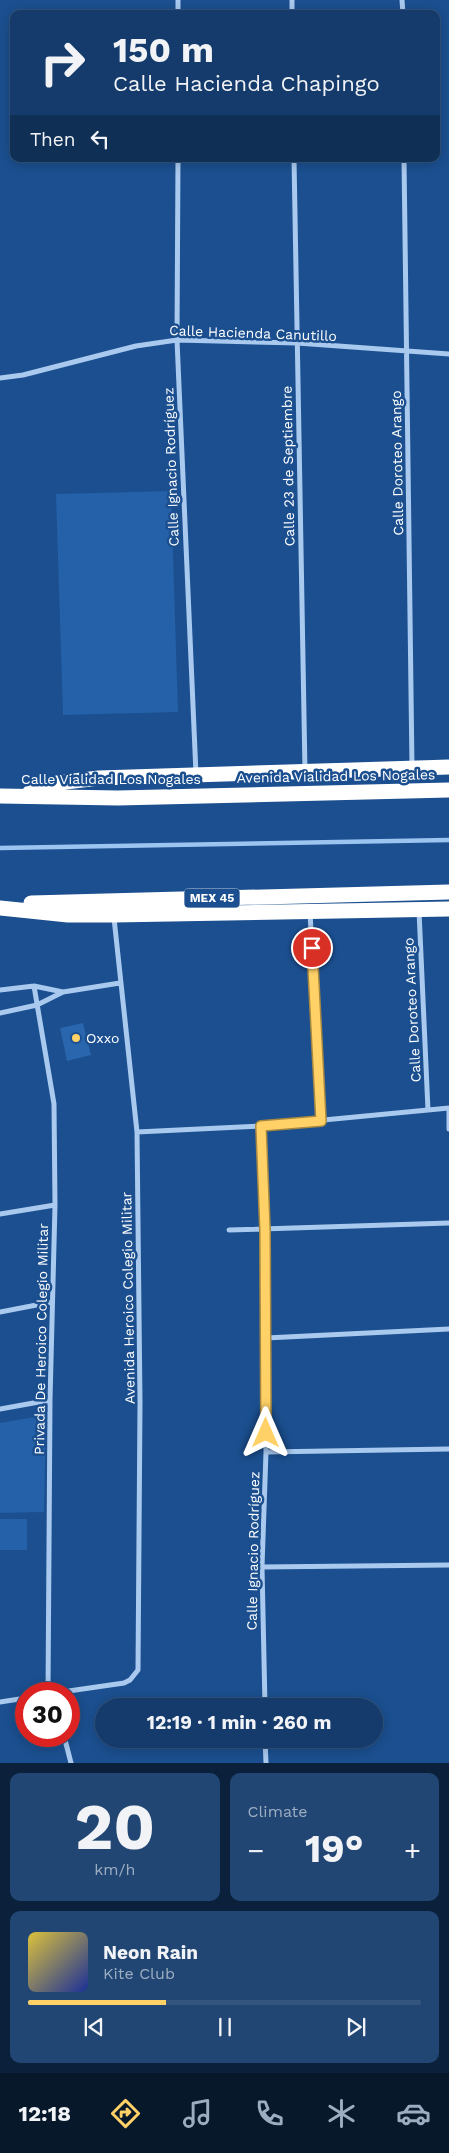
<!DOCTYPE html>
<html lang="en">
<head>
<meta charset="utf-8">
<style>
  :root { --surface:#143b6b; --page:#214673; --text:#f1f3f6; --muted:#9dadc1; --line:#33557e; --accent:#ffd166 }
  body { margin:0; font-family:"Work Sans",sans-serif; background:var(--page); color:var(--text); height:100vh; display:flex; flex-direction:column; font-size:19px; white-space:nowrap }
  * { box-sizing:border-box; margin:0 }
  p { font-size:16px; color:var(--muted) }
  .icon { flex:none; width:28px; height:28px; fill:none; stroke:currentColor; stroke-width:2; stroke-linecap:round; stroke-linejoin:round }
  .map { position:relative; height:1763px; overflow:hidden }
  .sheet { display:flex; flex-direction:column; gap:10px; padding:10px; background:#0b203b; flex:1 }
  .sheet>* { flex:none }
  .guide { position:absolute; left:10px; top:10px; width:430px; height:152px; border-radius:10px; box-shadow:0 2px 12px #0003,0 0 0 1px var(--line); background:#143b6b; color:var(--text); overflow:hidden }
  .speed { position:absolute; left:15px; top:1682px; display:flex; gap:10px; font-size:25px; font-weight:700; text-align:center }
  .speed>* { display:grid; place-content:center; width:65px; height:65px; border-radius:50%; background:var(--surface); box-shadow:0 2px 12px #0003,0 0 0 1px var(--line); line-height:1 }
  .speed .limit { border:8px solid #d22; background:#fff; color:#111 }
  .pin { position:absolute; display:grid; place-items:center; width:42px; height:42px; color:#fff; margin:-21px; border:2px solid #fff; border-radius:50%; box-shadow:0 1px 5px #0007 }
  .me { position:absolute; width:55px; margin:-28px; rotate:0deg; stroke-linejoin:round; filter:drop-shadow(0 0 4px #0008) }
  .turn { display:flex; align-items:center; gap:18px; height:105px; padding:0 20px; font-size:22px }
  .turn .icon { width:65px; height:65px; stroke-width:2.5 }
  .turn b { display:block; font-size:35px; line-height:42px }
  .then { display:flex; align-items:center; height:48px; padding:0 20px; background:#0003; gap:10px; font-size:19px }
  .big { font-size:38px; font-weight:700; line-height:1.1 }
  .sheet .widget { flex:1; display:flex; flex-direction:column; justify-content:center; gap:8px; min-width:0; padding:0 18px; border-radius:10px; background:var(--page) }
  .sheet .dial { align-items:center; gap:0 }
  .dial b { font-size:65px; line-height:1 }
  .song { display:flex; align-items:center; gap:15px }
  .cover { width:60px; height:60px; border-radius:8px; background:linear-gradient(135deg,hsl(50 70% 55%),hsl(230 70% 35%)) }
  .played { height:5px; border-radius:2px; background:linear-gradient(90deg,var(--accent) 35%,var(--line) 35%) }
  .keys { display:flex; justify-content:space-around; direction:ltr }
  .heat { display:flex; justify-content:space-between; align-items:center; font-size:28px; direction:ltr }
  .sheet .tiles { flex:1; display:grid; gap:10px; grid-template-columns:1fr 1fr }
  .widget:last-child { grid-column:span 2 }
  .trip { position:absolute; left:95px; top:1698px; width:288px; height:50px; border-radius:25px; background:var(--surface); box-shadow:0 2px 12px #0003,0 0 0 1px var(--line); font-weight:700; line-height:50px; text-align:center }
  .dock { display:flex; height:80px; justify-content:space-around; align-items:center; background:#08182b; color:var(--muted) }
  .dock .icon { width:35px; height:35px }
  .dock .on { color:var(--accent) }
  .dock b { font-size:22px; color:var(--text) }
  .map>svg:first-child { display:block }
  .green { fill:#2461a8 }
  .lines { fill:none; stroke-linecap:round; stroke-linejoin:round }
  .stream { stroke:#9cc4f0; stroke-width:4.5 }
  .building { fill:#2a66ad }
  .street { stroke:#a9c9ee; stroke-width:5 }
  .highway { stroke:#fff; stroke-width:15 }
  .route-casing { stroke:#a68842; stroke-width:12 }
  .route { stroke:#ffd166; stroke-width:9 }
  .poi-dot { fill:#ffd166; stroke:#1b4f8f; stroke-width:2 }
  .labels { text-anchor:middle; stroke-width:5; stroke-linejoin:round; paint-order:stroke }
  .shield { fill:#1b4f8f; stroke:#bbcadd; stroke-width:1 }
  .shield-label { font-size:12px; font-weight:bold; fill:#fff }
  .street-label { font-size:14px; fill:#fff; stroke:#1b4f8f }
  .poi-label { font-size:14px; fill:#fff; stroke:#1b4f8f; text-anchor:start }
</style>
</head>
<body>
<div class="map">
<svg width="449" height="1763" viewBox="0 0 449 1763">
  <rect width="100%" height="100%" fill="#1b4f8f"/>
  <path class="green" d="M171,491L178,712L63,715L56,494Z
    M46,1415L44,1512L0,1513V1423Z
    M0,1519H27V1550H0Z"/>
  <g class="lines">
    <path class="stream" d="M0,848L449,840"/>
  </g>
  <path class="building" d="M83,1023L91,1055L67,1061L60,1028Z"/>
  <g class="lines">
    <path class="street" d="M292,0V14
      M402,0L403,14
      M178,14V0
      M178,159L177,340L196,774
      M294,159L305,771
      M404,159L412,767
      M0,378L23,375L136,346L177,340L297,343L449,354
      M419,911L428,1110
      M310,912L321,1121
      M34,986L54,1104L55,1205L50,1400L48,1694
      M0,990L34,986L63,992L120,983
      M0,1013L37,1005L63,992
      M449,1108V1129
      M261,1126L266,1338V1452L262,1567L265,1706
      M137,1132L261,1126L449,1108
      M0,1214L55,1205
      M229,1230L449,1223
      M0,1312L52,1302
      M266,1338L449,1329
      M0,1409L50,1400
      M266,1452L449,1449
      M262,1567L449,1565
      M48,1694L124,1683L130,1680L138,1670L140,1403L137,1132L114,918
      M0,1702L26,1698
      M64,1736L71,1763
      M265,1739L266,1763"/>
    <path class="highway" d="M30,792L57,783L99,778L449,767
      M0,796L118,798L449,790
      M31,903L449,892
      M0,908L68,915H114L449,909"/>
  </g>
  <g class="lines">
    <g class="route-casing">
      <path id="route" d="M266,1433L265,1230L261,1126L321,1121L312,948"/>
    </g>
    <use href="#route" class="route"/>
  </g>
  <circle class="poi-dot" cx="76" cy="1038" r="5"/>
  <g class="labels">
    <rect class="shield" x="184.5" y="888.5" width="55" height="19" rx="4"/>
    <g class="shield-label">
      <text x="212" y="902">MEX 45</text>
    </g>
    <g class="street-label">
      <text transform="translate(253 333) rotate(2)" y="5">Calle Hacienda Canutillo</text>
      <text transform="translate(397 463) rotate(-91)" y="5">Calle Doroteo Arango</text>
      <text transform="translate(288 466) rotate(-91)" y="5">Calle 23 de Septiembre</text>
      <text transform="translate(171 467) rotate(-92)" y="5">Calle Ignacio Rodríguez</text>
      <text transform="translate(336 776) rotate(-1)" y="5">Avenida Vialidad Los Nogales</text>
      <text x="111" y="784">Calle Vialidad Los Nogales</text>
      <text transform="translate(412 1010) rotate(-93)" y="5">Calle Doroteo Arango</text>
      <text transform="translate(128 1298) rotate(-91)" y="5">Avenida Heroico Colegio Militar</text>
      <text transform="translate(41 1339) rotate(-89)" y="5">Privada De Heroico Colegio Militar</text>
      <text transform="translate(253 1551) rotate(-89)" y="5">Calle Ignacio Rodríguez</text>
    </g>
    <g class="poi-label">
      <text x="86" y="1043">Oxxo</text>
    </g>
  </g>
</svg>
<div class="speed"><div class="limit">30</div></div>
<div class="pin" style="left:312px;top:948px;background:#d93025"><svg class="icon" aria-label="arrive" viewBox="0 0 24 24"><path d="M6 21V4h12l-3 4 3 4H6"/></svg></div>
<svg class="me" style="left:266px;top:1433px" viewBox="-20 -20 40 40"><path d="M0-17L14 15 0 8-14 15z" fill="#ffd166" stroke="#fff" stroke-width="4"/></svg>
<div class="trip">12:19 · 1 min · 260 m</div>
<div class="guide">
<div class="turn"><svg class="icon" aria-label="right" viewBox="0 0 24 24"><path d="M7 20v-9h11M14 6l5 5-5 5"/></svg><div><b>150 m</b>Calle Hacienda Chapingo</div></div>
<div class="then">Then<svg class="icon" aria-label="left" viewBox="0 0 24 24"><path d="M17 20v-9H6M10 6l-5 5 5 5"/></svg></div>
</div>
</div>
<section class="sheet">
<div class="tiles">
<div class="widget dial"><b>20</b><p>km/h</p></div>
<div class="widget"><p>Climate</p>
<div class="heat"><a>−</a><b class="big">19°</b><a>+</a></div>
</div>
<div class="widget">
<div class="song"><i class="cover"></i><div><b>Neon Rain</b><p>Kite Club</p></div></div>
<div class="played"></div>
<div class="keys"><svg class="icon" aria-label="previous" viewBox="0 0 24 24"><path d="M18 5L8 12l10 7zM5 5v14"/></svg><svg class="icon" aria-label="pause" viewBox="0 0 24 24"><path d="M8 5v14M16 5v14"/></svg><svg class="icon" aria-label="next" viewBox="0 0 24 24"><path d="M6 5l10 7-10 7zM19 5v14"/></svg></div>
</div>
</div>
</section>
<nav class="dock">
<b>12:18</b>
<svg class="icon on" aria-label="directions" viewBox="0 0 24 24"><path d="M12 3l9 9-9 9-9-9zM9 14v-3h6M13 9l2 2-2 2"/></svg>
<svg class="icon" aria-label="music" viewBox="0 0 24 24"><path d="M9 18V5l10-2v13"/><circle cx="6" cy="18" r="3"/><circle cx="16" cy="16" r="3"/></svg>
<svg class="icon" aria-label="phone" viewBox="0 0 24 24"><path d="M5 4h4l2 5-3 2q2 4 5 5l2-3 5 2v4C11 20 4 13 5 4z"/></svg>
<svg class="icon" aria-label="climate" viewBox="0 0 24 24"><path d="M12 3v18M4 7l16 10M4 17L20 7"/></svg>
<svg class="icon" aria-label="car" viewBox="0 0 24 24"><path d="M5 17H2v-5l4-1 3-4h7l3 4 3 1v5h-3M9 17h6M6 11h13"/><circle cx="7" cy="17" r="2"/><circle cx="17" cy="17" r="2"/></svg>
</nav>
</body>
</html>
